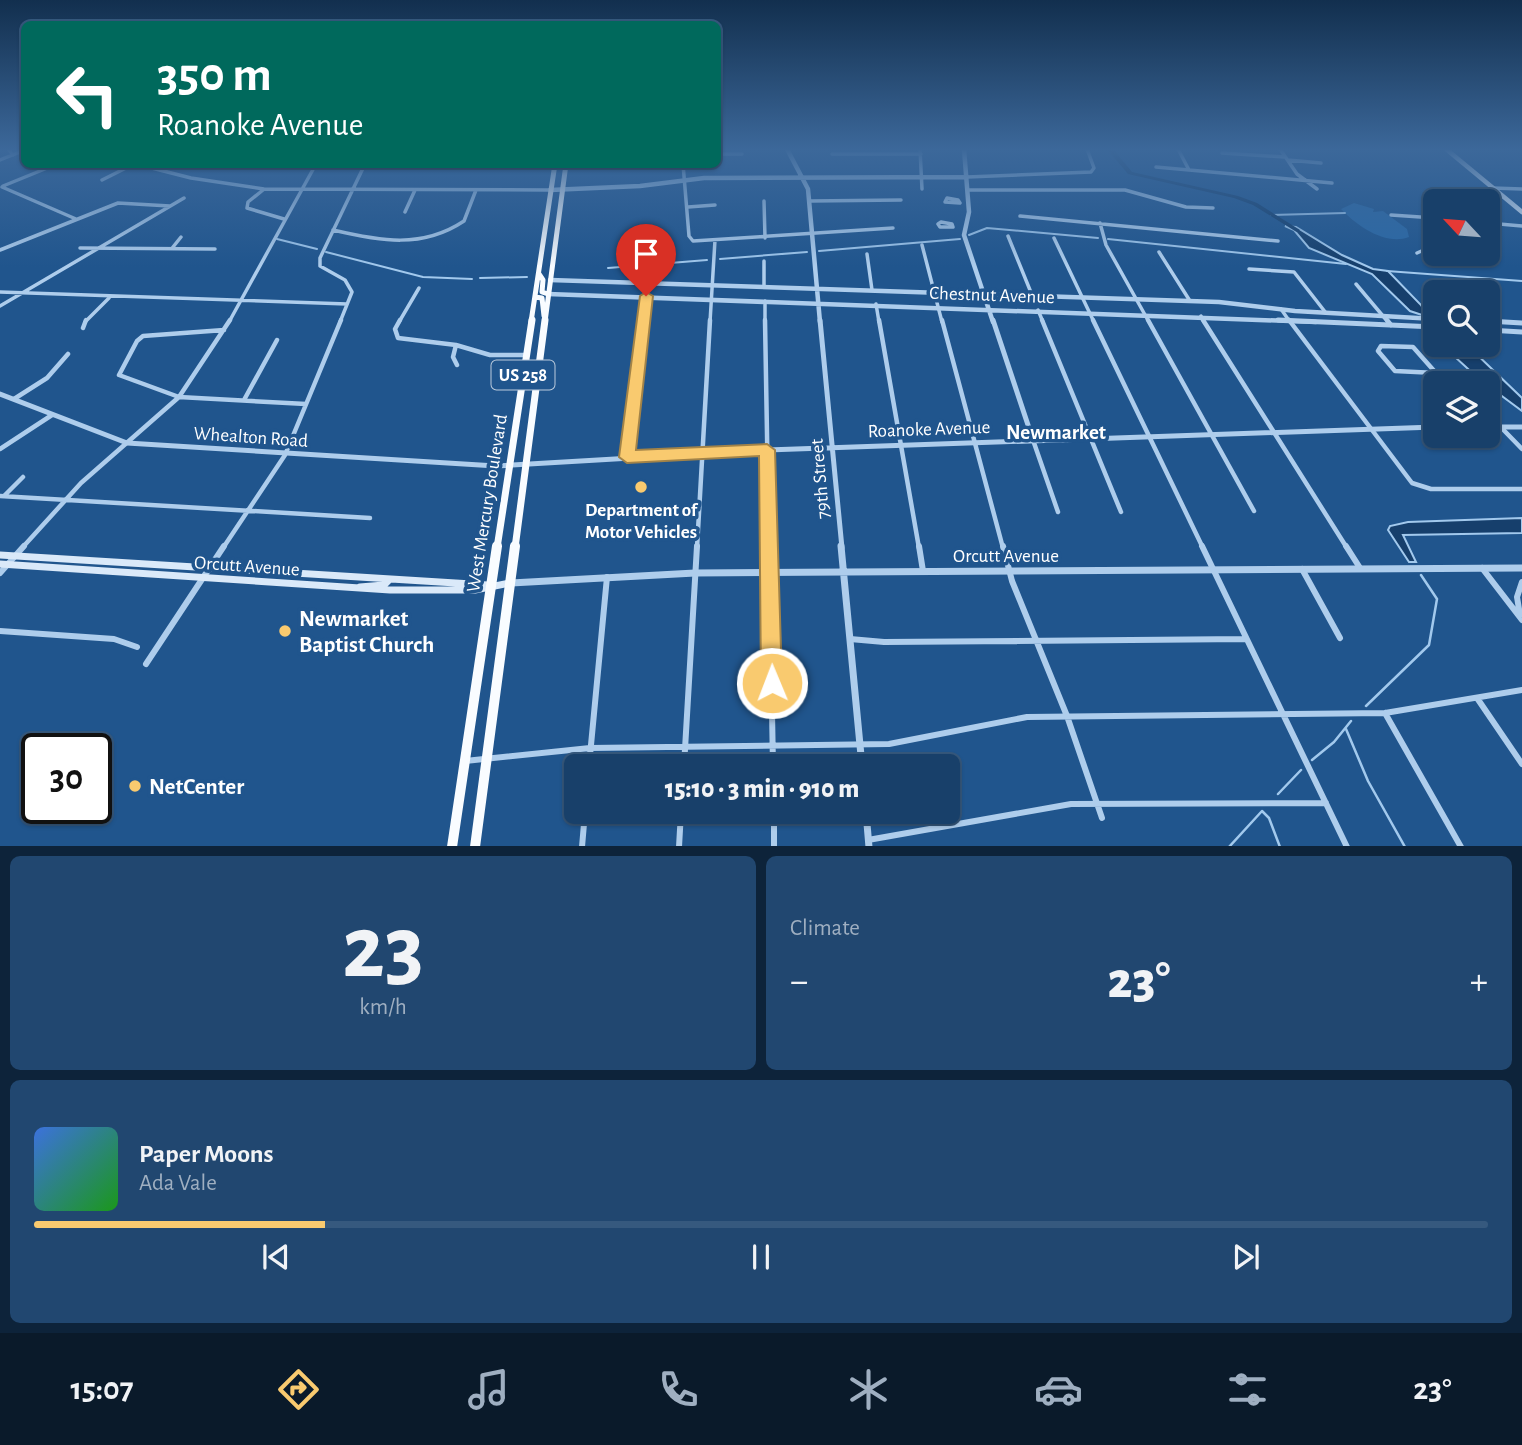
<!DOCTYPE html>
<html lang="en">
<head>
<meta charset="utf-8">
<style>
  :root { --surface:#18406a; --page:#214770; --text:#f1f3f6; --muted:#9fafc1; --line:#36597e; --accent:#f9ca6f }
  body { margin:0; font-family:"Alegreya Sans",sans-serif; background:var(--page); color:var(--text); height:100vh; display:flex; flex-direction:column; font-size:26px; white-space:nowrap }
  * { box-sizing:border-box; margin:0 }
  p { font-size:23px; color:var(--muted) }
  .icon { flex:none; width:38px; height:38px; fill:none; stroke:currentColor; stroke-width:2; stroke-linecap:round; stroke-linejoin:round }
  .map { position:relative; height:846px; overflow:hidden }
  .side { display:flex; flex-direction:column; gap:10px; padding:10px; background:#0d233a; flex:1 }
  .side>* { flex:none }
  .guide { position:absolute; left:21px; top:21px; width:700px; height:147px; border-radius:10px; box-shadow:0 2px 5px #0004,0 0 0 2px var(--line); background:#00695c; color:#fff; overflow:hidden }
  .needle { width:46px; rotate:296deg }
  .fabs { position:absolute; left:1423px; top:189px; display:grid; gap:14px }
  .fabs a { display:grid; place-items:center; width:77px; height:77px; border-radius:10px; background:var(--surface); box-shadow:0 2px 5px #0004,0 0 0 2px var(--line); font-size:35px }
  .speed { position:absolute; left:21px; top:733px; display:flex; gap:14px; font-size:35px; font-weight:700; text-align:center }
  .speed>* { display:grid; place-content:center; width:91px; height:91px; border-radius:50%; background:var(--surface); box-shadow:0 2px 5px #0004,0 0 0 2px var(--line); line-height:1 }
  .speed .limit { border:4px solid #111; border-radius:10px; background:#fff; color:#111 }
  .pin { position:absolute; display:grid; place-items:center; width:60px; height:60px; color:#fff; margin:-72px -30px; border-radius:50% 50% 50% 0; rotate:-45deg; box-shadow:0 0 7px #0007 }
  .pin .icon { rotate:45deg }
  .me { position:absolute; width:77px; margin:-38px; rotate:359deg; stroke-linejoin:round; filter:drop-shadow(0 0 5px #0008) }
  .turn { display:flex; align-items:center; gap:24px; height:147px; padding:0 21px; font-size:32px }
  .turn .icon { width:91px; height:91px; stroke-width:2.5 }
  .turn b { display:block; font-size:49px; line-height:60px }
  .big { font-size:52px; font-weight:800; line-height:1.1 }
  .side .tile { flex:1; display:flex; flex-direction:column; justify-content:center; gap:10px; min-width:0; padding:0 24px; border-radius:10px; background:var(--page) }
  .side .dial { align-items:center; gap:0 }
  .dial b { font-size:91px; line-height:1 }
  .song { display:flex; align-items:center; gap:21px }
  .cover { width:84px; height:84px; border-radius:10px; background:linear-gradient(135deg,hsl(220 70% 55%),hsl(120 70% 35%)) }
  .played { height:7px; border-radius:4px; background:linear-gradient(90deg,var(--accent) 20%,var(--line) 20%) }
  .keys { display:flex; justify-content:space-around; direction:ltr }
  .heat { display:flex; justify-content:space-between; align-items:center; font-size:38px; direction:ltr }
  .side .tiles { flex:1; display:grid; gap:10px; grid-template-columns:1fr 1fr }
  .tile:last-child { grid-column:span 2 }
  .trip { position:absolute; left:564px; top:754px; width:396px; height:70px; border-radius:10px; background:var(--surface); box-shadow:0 2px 5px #0004,0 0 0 2px var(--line); font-weight:800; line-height:70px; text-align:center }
  .tab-bar { display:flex; height:112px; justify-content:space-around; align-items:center; background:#0a1a2a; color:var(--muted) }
  .tab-bar .icon { width:49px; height:49px }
  .tab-bar .on { color:var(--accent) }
  .tab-bar b { font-size:32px; color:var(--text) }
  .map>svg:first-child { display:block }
  .green { fill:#2a68a5 }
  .water { fill:#163f6c; stroke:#a2c9ed; stroke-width:2 }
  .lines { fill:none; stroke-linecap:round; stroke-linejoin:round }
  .stream-far1 { stroke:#a2c9ed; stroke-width:2 }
  .stream { stroke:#a2c9ed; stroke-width:2.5 }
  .river { fill:#163f6c; fill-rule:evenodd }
  .minor-far2 { stroke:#aecdec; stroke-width:3.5 }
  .minor-far1 { stroke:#aecdec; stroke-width:4.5 }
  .minor { stroke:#aecdec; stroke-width:6 }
  .tertiary-far2 { stroke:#aecdec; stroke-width:4.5 }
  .tertiary-far1 { stroke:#aecdec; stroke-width:5 }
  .tertiary { stroke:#aecdec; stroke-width:7 }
  .secondary-far1 { stroke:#dae9f9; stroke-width:4.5 }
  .secondary { stroke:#dae9f9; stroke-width:7 }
  .trunk-far2 { stroke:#f9fcff; stroke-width:5 }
  .trunk-far1 { stroke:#f9fcff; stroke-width:7 }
  .trunk { stroke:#f9fcff; stroke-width:10 }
  .route { fill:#f9ca6f; stroke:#a28348; stroke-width:2 }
  .poi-dot { fill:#f9ca6f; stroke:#20558d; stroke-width:2.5 }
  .labels { text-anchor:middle; stroke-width:7; stroke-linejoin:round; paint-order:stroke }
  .shield { fill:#20558d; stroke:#bcccdd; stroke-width:2 }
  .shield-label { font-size:18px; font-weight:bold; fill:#fff }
  .street-label { font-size:19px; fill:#fff; stroke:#20558d }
  .poi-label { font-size:19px; font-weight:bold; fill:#fff; stroke:#20558d }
  .neighbourhood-label { font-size:21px; font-weight:bold; fill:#fff; stroke:#20558d }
  .near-poi-label { font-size:23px; font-weight:bold; fill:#fff; stroke:#20558d; text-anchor:start }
</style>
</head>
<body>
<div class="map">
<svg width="1522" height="847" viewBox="0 0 1522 847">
  <rect width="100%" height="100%" fill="#20558d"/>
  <path class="green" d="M1354,203L1374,209L1373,212L1383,211L1407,229L1409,237C1386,246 1357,226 1341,209Z"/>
  <path class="water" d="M1285,226L1296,227L1342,255L1373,269L1388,271L1421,305L1428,317L1410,311L1372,274L1309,248L1294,230Z
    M1442,345H1467L1522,398V411L1479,379Z
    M1522,518V533L1403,535L1416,562H1409L1388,530L1390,526L1408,522Z"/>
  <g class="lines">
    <path class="stream-far1" d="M1271,215L1345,213
      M969,235L987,228L1098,238
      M277,239L317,249
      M1108,239L1346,264
      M819,251L960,239
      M326,252L423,277L472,279
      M720,259L807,252
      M608,268L707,260
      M1387,271L1522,281
      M480,278L527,277"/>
    <path class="stream" d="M1366,706L1429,645L1437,599L1421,575
      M1346,729L1368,781L1405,847
      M1312,760L1334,742L1351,721
      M1278,794L1301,770
      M1229,847L1262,811L1269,818L1280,847"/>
    <path class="river" d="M1107,149H1113L1132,172L1238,196L1257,203L1300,230L1297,232L1295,231L1253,205L1234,198L1128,174Z"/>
    <path class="minor-far2" d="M8,149L13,155
      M920,149L922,189
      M1178,149L1189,170
      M1280,149L1297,174L1317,189
      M1222,153L1285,157
      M718,154H742
      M832,154H921
      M0,160L20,152
      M1288,160L1321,163
      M136,164L191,178L264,189L550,190
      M683,164L689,236L693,241L893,228
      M287,166L315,165
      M1156,167L1332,183
      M230,168L234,164
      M967,177L1091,172L1094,168L1087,149
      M102,180L134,164
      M3,186L57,164
      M2,187L76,219
      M1493,188L1522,189
      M263,190L248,202L247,208L284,219
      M968,190H1125L1186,207L1213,208
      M947,198L958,200L960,203L945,202Z
      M764,201L765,238
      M809,201L901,200
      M688,207L715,205
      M405,212L415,190
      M1391,215L1435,218
      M1020,216L1278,241
      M941,222L952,224L953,227H940L938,224Z
      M1100,223L1106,245L1149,322
      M1488,223L1522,226
      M333,230C380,241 422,249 464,221L476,190
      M1008,236L1032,295
      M1054,238L1094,322
      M922,245L942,322
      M173,247L181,237
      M80,248L215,249
      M0,250L118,203L170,206
      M1159,252L1190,301
      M1417,253L1435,245
      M867,254L872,290
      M764,261V286
      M1249,269L1294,272L1326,313
      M1356,284L1388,322
      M0,292L347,304
      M765,301V322
      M876,304L879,322
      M0,306L184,198
      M1281,309L1290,322
      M1038,310L1043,322
      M1201,316L1204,322
      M85,322L109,298
      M229,322L316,164
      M340,322L352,292L345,280L320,266V258L365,164
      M399,322L419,288
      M643,322L646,297
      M710,322L715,240"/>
    <path class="minor-far1" d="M400,320L395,329L398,338L456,345L490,355H526
      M765,320L769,548
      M879,320L919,548
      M942,320L1003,548
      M1042,320L1121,512
      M1093,320L1203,548
      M1148,320L1254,511
      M1203,320L1347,548
      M1289,320L1412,483L1431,489H1522
      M1387,320L1391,325
      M83,328L86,320
      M224,330L143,336L137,341L119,375L179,397L306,404
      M456,345L453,357L457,365
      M1381,346L1413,347L1436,373L1395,371L1378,351Z
      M1436,373L1446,383
      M14,399L47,378L68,354
      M244,400L277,340
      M1488,414L1522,449
      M1033,440L1058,512
      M0,449L52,415
      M627,457L643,320
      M5,495L23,477
      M0,496L370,518
      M22,548L81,483L179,397L230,320
      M223,548L285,455L341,320
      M697,548L710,320"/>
    <path class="minor" d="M769,546L773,766
      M919,546L923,571
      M1003,546L1012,581L1067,716L1102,818
      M1202,546L1347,847
      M1346,546L1360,568
      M1482,568L1522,620
      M1302,569L1340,638
      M0,573L24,546
      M1520,615L1517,597L1522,582
      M0,631L114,639L137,647
      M850,639L884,642L1246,639
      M146,664L224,546
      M1477,698L1522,764
      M1385,713L1461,847
      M465,761L590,748L889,744L1027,717L1385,713L1522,690
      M589,766L607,577
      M684,766L697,546
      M774,812V847
      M868,840L1071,804L1326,803
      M582,847L585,812
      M679,847L681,812"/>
    <path class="tertiary-far2" d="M787,149L808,189L820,322
      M964,149L969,212L964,235L993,322
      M550,190L640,186L704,178L967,177
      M550,280L1219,302L1295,311L1435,319
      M548,294L1316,322
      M1488,321L1497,322"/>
    <path class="tertiary-far1" d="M820,320L842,548
      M993,320L1033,440
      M1278,320L1435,327
      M1488,321L1522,323
      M1488,330L1522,332
      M0,394L127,443L496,466L767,450L1435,427
      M1488,427H1522"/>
    <path class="tertiary" d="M841,546L862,766
      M511,583L695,573L1522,568
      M866,812L869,847"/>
    <path class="secondary-far1" d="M1446,149L1522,212"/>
    <path class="secondary" d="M0,555L488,585
      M0,564L390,590H475L510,583
      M360,587L384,585L388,581"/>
    <path class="trunk-far2" d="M539,274L543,280L542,292L548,294
      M535,297L542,298L544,316
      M531,322L555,164
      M545,322L566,164"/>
    <path class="trunk-far1" d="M497,548L532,320
      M515,548L545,320"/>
    <path class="trunk" d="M452,847L497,546
      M475,847L515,546"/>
  </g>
  <linearGradient id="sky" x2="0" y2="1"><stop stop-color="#122f4e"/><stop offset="0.56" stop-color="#3c689a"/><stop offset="1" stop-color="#3c689a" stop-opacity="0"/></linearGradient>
  <rect width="1522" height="267" fill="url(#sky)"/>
  <path class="route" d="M646,292L653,296L636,450L767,444L775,450L782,683L779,690L772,692L764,690L761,683L759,456L627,463L619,457L640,296Z"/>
  <g class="poi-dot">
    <circle cx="641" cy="487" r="7"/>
    <circle cx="285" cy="631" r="7"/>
    <circle cx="135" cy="786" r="7"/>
  </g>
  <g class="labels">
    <rect class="shield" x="491.5" y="360.5" width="63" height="29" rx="5"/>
    <g class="shield-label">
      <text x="523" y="381">US 258</text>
    </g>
    <g class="street-label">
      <text transform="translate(992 294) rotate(2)" y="7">Chestnut Avenue</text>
      <text transform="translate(929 428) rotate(-2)" y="7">Roanoke Avenue</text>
      <text transform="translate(251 436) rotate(4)" y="7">Whealton Road</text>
      <text transform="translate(819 479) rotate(-95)" y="7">79th Street</text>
      <text transform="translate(486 503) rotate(-81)" y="7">West Mercury Boulevard</text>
      <text x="1006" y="562">Orcutt Avenue</text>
      <text transform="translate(247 565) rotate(4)" y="7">Orcutt Avenue</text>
    </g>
    <g class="poi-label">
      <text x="641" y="516">Department of<tspan x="641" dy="22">Motor Vehicles</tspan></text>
    </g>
    <g class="neighbourhood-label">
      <text x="1056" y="439">Newmarket</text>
    </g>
    <g class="near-poi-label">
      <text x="299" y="626">Newmarket<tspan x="299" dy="26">Baptist Church</tspan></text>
      <text x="149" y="794">NetCenter</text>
    </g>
  </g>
</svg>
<div class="fabs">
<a><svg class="needle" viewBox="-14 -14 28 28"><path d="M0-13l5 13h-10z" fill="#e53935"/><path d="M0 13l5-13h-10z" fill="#9fafc1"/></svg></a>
<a><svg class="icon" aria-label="search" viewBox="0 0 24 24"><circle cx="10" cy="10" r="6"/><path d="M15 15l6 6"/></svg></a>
<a><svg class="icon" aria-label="layers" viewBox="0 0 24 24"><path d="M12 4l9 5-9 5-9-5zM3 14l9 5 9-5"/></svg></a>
</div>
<div class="speed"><div class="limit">30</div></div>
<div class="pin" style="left:646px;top:296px;background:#d93025"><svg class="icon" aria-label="arrive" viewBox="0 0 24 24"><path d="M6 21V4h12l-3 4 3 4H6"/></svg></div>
<svg class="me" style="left:772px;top:683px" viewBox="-20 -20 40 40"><circle r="17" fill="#f9ca6f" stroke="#fff" stroke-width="3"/><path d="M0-11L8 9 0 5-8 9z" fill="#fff"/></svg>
<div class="trip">15:10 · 3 min · 910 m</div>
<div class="guide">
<div class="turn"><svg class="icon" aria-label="left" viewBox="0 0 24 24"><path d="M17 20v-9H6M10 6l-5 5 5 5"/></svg><div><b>350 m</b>Roanoke Avenue</div></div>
</div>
</div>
<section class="side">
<div class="tiles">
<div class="tile dial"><b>23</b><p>km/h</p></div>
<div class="tile"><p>Climate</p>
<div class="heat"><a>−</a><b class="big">23°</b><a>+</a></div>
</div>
<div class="tile">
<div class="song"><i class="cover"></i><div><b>Paper Moons</b><p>Ada Vale</p></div></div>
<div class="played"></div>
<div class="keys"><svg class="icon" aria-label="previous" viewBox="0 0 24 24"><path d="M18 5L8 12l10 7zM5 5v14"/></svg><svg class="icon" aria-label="pause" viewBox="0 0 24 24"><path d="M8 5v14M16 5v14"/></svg><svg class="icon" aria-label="next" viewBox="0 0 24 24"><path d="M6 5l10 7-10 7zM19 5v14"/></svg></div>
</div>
</div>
</section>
<nav class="tab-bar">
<b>15:07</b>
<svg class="icon on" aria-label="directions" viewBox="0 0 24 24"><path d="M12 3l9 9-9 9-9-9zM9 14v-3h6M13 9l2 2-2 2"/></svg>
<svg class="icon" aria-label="music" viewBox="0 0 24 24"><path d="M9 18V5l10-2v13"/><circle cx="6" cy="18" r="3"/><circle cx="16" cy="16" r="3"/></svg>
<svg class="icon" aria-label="phone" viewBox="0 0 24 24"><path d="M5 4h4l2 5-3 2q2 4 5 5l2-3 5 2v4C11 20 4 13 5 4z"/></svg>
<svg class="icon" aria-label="climate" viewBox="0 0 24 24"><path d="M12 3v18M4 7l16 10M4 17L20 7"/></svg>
<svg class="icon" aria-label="car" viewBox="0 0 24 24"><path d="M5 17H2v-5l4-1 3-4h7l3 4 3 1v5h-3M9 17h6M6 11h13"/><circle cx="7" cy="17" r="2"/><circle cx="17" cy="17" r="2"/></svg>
<svg class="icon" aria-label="filters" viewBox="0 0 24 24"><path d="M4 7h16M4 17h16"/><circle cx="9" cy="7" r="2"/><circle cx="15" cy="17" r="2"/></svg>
<b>23°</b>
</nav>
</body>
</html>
